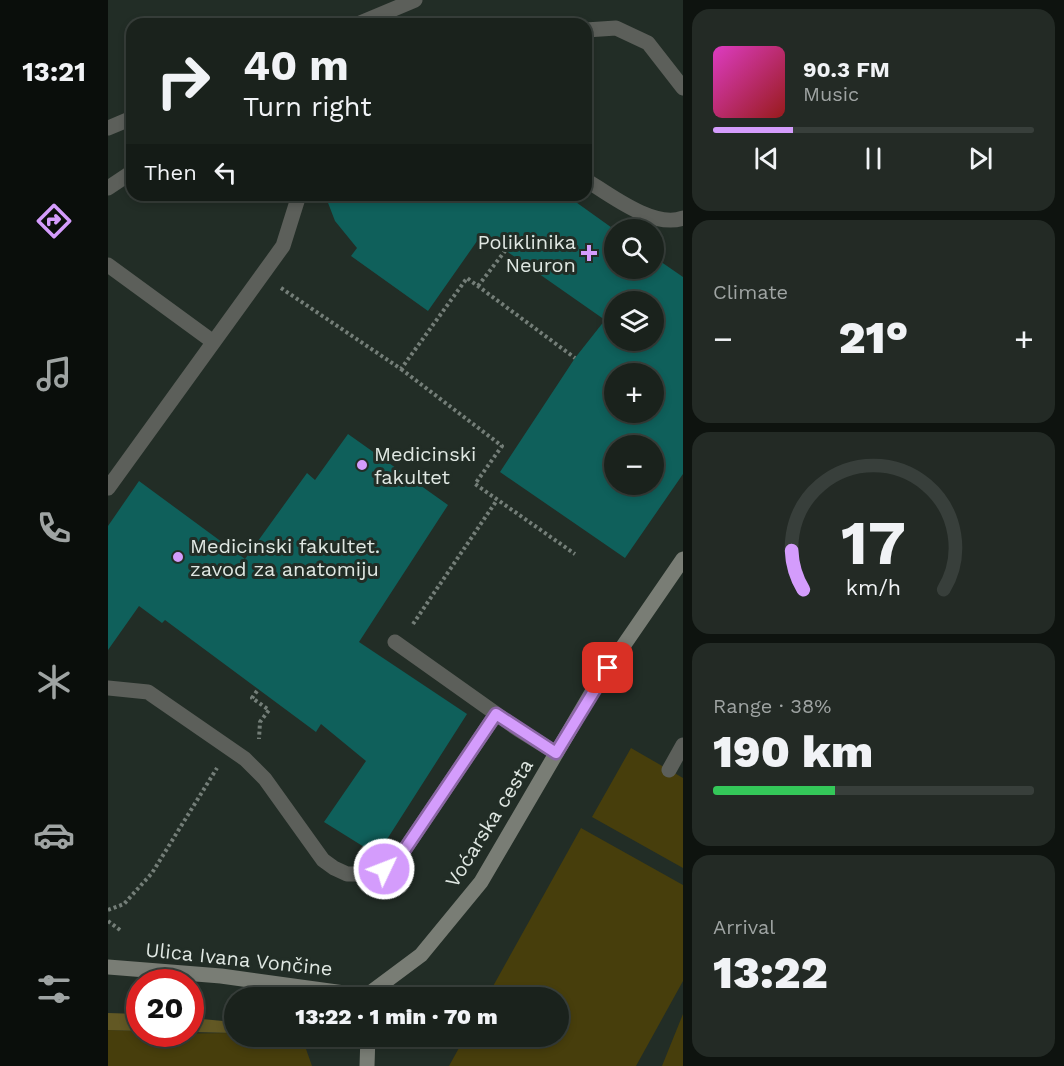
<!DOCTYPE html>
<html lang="en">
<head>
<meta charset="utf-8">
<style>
  :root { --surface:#1a221c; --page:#232a25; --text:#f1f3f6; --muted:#9fa4a3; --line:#383f3b; --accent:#d49cfc }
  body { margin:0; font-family:"Work Sans",sans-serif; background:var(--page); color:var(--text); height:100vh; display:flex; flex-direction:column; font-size:22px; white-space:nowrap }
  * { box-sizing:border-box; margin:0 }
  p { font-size:20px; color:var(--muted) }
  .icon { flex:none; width:33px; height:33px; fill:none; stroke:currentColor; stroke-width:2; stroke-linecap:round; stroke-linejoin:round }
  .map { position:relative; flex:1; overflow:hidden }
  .details { display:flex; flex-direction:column; gap:9px; padding:9px; background:#0e130f; width:381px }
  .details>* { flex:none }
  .hud { position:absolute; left:18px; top:18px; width:466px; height:183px; border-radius:18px; box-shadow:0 3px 9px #0003,0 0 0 2px var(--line); background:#1a221c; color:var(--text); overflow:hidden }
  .buttons { position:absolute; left:496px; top:219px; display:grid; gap:12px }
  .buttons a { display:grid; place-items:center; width:60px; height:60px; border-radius:50%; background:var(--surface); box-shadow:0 3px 9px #0003,0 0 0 2px var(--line); font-size:30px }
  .speed { position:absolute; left:18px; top:969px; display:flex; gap:12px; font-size:30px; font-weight:700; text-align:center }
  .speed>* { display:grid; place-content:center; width:78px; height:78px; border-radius:50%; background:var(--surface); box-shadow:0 3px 9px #0003,0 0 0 2px var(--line); line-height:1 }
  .speed .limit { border:9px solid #d22; background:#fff; color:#111 }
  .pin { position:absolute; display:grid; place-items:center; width:51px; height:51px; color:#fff; margin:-26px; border-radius:12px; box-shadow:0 3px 9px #0006 }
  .me { position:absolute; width:66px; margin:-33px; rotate:47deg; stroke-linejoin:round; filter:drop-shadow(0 0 4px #0008) }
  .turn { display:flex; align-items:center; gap:21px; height:126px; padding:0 18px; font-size:27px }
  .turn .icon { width:78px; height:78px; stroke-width:2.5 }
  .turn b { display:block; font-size:42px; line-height:51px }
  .then { display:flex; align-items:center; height:57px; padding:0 18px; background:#0003; gap:12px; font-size:22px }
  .big { font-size:45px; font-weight:800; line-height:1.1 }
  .details .card { flex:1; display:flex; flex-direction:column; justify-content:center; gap:9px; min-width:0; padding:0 21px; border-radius:18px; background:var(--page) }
  .details .dial { align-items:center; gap:0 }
  .dial svg { height:156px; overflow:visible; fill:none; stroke:var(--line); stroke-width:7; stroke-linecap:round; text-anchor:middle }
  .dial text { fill:var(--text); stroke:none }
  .song { display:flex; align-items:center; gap:18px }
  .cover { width:72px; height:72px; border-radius:9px; background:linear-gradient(135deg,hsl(310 70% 55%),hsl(0 70% 35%)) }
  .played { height:6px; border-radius:3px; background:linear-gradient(90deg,var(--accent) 25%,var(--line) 25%) }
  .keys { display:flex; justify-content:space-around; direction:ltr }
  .heat { display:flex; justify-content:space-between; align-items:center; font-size:33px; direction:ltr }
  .charge { height:9px; border-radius:4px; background:linear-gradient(90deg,#34c759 38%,var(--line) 0) }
  .trip { position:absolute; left:116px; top:987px; width:345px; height:60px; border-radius:30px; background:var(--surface); box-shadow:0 3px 9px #0003,0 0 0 2px var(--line); font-weight:800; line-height:60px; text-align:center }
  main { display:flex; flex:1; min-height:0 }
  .dock { display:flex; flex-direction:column; width:108px; justify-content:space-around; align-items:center; background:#0a0e0b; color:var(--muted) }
  .dock .icon { width:42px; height:42px }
  .dock .current { color:var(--accent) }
  .dock b { font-size:27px; color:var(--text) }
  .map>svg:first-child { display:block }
  .green { fill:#473e0c }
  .forest { fill:#625824 }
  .building { fill:#0f605b; fill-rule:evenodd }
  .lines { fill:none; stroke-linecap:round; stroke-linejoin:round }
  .path { stroke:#747e78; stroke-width:4; stroke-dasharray:3 3; stroke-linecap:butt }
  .lane { stroke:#5c5f5a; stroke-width:15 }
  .street { stroke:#5c5f5a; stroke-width:15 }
  .secondary { stroke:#797d75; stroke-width:15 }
  .route-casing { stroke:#8a65a4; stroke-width:15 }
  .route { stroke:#d49cfc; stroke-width:10 }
  .poi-dot { fill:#d49cfc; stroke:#222d26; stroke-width:2 }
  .labels { text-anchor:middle; stroke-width:6; stroke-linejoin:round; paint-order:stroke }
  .poi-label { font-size:20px; fill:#e0e8e3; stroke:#222d26; text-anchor:start }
  .street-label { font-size:20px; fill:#e0e8e3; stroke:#222d26 }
</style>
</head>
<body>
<main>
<nav class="dock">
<b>13:21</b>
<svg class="icon current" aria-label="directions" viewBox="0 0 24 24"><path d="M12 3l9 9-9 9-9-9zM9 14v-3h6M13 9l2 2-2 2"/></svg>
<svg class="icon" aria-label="music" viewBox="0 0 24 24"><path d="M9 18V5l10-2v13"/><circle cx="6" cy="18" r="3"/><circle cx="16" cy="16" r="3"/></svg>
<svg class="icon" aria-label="phone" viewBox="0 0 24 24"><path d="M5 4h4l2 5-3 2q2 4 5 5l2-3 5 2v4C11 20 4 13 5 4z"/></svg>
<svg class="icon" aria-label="climate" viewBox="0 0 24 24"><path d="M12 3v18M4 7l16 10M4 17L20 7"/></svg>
<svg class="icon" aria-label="car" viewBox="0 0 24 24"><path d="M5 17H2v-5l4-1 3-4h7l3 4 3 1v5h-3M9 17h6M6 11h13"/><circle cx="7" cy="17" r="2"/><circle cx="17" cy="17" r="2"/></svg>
<svg class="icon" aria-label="filters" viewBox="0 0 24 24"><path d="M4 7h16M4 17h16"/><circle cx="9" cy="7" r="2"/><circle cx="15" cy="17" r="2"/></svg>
</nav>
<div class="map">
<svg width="575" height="1066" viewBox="0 0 575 1066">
  <rect width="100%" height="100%" fill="#222d26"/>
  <path class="green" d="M523,748L575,778V868L484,817Z
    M473,828L575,885V981L528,1066H341L357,1037L450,1036V998L379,997Z
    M575,1014V1066H554Z
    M0,1030L31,1031L32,1034L126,1033V1036L186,1037L198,1049L204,1066H0Z"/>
  <path class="forest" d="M0,1013L31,1014V1031L0,1030Z
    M83,1018L126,1022V1033L83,1032Z"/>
  <path class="building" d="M217,195H458L507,230V268H546V257L575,277V474L517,558L392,472L467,358L497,320L374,234L320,311L243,256L249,248L227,221ZM507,302H546V340H507ZM507,374H546V412H507ZM507,446H546V484H507Z
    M240,434L340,505L251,642L359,714L269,855L216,822L258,761L213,724L208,732L57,620L54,623L31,606L0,650V526L31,481L137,559L199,473L207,480Z"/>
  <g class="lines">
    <path class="path" d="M370,286L397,251
      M173,288L293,369L359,278L467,358
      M293,369L394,446L367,484L467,554
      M305,624L389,500
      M149,691L144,698L161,710L152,722L151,739
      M0,910L16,904L44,873L109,768
      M0,921L12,930"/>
    <path class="lane" d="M478,30L508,28L540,43L575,88
      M478,180C502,195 546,229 575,218
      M0,188L24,172
      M0,265L104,341
      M0,488L175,246L191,195
      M287,642L411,730L448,753
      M0,688L40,692L137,759L157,779L215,860L226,868L239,874H258L276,869L293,855L388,714
      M561,770L575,745"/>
    <path class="street" d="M250,24L307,0
      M0,128L24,118"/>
    <path class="secondary" d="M0,967L113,976L258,996
      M258,996L313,955L373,882L487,687L575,559
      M259,1066L260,1036"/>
  </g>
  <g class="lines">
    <g class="route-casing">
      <path id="route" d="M276,869L293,855L388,714L448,753L500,668"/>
    </g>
    <use href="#route" class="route"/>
  </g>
  <g class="poi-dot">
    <path d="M478 244h6v6h6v6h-6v6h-6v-6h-6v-6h6z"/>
    <circle cx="254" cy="465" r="6"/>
    <circle cx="70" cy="557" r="6"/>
  </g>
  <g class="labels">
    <g class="poi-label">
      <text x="468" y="249" text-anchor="end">Poliklinika<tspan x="468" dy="23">Neuron</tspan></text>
      <text x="266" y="461">Medicinski<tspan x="266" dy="23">fakultet</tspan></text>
      <text x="82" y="553">Medicinski fakultet.<tspan x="82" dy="23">zavod za anatomiju</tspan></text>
    </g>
    <g class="street-label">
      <text transform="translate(381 823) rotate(-58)" y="7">Voćarska cesta</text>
      <text transform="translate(131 959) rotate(6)" y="7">Ulica Ivana Vončine</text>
    </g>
  </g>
</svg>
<div class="buttons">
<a><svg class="icon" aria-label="search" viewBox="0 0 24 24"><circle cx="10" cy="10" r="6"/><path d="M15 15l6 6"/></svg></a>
<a><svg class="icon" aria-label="layers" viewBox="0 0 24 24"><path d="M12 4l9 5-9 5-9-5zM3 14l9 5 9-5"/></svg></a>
<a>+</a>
<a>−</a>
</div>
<div class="speed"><div class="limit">20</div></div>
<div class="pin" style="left:500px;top:668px;background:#d93025"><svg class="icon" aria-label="arrive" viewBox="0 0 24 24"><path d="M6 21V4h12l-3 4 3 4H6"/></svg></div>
<svg class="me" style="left:276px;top:869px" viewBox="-20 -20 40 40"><circle r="17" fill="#d49cfc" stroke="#fff" stroke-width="3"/><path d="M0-11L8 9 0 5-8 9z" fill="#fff"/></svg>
<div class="trip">13:22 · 1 min · 70 m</div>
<div class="hud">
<div class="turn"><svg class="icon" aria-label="right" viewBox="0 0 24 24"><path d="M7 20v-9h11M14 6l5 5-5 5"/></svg><div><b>40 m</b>Turn right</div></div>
<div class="then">Then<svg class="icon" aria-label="left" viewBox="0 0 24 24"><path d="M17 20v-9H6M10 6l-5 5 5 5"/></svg></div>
</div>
</div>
<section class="details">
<div class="card">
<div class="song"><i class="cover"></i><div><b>90.3 FM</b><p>Music</p></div></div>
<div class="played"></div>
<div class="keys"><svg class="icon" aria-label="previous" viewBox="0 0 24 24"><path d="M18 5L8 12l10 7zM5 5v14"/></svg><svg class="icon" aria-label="pause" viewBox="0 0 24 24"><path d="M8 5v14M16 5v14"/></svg><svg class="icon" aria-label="next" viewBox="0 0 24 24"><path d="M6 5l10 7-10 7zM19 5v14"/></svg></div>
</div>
<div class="card"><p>Climate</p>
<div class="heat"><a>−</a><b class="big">21°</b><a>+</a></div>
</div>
<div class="card dial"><svg viewBox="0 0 100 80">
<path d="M14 69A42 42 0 1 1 86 69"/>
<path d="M14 69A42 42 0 0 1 8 49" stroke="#d49cfc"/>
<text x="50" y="56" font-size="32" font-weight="700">17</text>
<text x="50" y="72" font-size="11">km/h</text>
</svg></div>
<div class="card"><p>Range · 38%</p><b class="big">190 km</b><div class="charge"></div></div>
<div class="card"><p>Arrival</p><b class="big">13:22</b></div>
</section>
</main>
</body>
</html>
